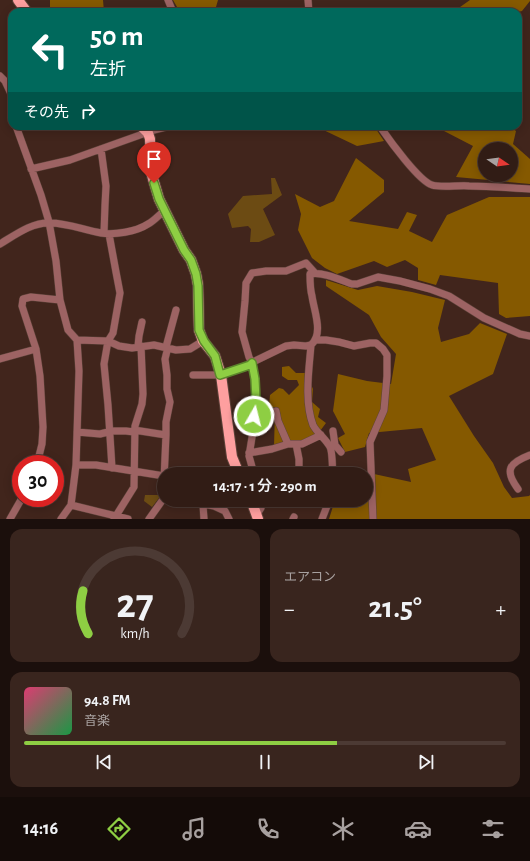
<!DOCTYPE html>
<html lang="ja">
<head>
<meta charset="utf-8">
<style>
  :root { --surface:#311c15; --page:#39251e; --text:#f1f3f6; --muted:#a8a1a0; --line:#4c3a34; --accent:#8ece43 }
  body { margin:0; font-family:"Alegreya Sans","Noto Sans JP",sans-serif; background:var(--page); color:var(--text); height:100vh; display:flex; flex-direction:column; font-size:15px; white-space:nowrap }
  * { box-sizing:border-box; margin:0 }
  p { font-size:13px; color:var(--muted) }
  .icon { flex:none; width:22px; height:22px; fill:none; stroke:currentColor; stroke-width:2; stroke-linecap:round; stroke-linejoin:round }
  .map { position:relative; height:519px; overflow:hidden }
  .side { display:flex; flex-direction:column; gap:10px; padding:10px; background:#1b0f0c; flex:1 }
  .side>* { flex:none }
  .banner { position:absolute; left:8px; top:8px; width:514px; height:122px; border-radius:12px; box-shadow:0 2px 10px #0003,0 0 0 1px var(--line); background:#00695c; color:#fff; overflow:hidden }
  .needle { width:26px; rotate:103deg }
  .fabs { position:absolute; left:478px; top:142px; display:grid; gap:8px }
  .fabs a { display:grid; place-items:center; width:40px; height:40px; border-radius:50%; background:var(--surface); box-shadow:0 2px 10px #0003,0 0 0 1px var(--line); font-size:20px }
  .speed { position:absolute; left:12px; top:455px; display:flex; gap:8px; font-size:20px; font-weight:700; text-align:center }
  .speed>* { display:grid; place-content:center; width:52px; height:52px; border-radius:50%; background:var(--surface); box-shadow:0 2px 10px #0003,0 0 0 1px var(--line); line-height:1 }
  .speed .limit { border:6px solid #d22; background:#fff; color:#111 }
  .pin { position:absolute; display:grid; place-items:center; width:34px; height:34px; color:#fff; margin:-41px -17px; border-radius:50% 50% 50% 0; rotate:-45deg; box-shadow:0 0 4px #0007 }
  .pin .icon { rotate:45deg }
  .me { position:absolute; width:44px; margin:-22px; rotate:8deg; stroke-linejoin:round; filter:drop-shadow(0 0 3px #0008) }
  .turn { display:flex; align-items:center; gap:14px; height:84px; padding:0 16px; font-size:18px }
  .turn .icon { width:52px; height:52px; stroke-width:2.5 }
  .turn b { display:block; font-size:28px; line-height:34px }
  .then { display:flex; align-items:center; height:38px; padding:0 16px; background:#0003; gap:8px; font-size:15px }
  .big { font-size:30px; font-weight:600; line-height:1.1 }
  .side .card { flex:1; display:flex; flex-direction:column; justify-content:center; gap:6px; min-width:0; padding:0 14px; border-radius:12px; background:var(--page) }
  .side .dial { align-items:center; gap:0 }
  .dial svg { height:104px; overflow:visible; fill:none; stroke:var(--line); stroke-width:7; stroke-linecap:round; text-anchor:middle }
  .dial text { fill:var(--text); stroke:none }
  .song { display:flex; align-items:center; gap:12px }
  .cover { width:48px; height:48px; border-radius:6px; background:linear-gradient(135deg,hsl(340 70% 55%),hsl(140 70% 35%)) }
  .played { height:4px; border-radius:2px; background:linear-gradient(90deg,var(--accent) 65%,var(--line) 65%) }
  .keys { display:flex; justify-content:space-around; direction:ltr }
  .heat { display:flex; justify-content:space-between; align-items:center; font-size:22px; direction:ltr }
  .side .tiles { flex:1; display:grid; gap:10px; grid-template-columns:1fr 1fr }
  .card:last-child { grid-column:span 2 }
  .trip { position:absolute; left:157px; top:467px; width:216px; height:40px; border-radius:20px; background:var(--surface); box-shadow:0 2px 10px #0003,0 0 0 1px var(--line); font-weight:600; line-height:40px; text-align:center }
  .tabs { display:flex; height:64px; justify-content:space-around; align-items:center; background:#140b08; color:var(--muted) }
  .tabs .icon { width:28px; height:28px }
  .tabs .active { color:var(--accent) }
  .tabs b { font-size:18px; color:var(--text) }
  .map>svg:first-child { display:block }
  .green { fill:#6c4b13 }
  .forest { fill:#855900; fill-rule:evenodd }
  .lines { fill:none; stroke-linecap:round; stroke-linejoin:round }
  .minor-casing { stroke:#5c4239; stroke-width:8 }
  .primary-casing { stroke:#5c4239; stroke-width:12 }
  .minor { stroke:#9d6363; stroke-width:7 }
  .primary { stroke:#fe9f9f; stroke-width:10 }
  .route-casing { stroke:#5c862c; stroke-width:10 }
  .route { stroke:#8ece43; stroke-width:7 }
</style>
</head>
<body>
<div class="map">
<svg width="530" height="519" viewBox="0 0 530 519">
  <rect width="100%" height="100%" fill="#41251c"/>
  <path class="green" d="M271,178H275L282,195L263,209L275,235L259,242H250L251,229L248,226L232,228L228,214L243,196L272,194Z
    M145,495H160L159,498L152,507L144,501Z"/>
  <path class="forest" d="M50,0H103L104,12H50Z
    M173,0H218L216,7L219,12H180Z
    M470,0H530V1L522,11L518,12H453Z
    M315,126H375L376,129L384,141L357,146Z
    M447,126H508L516,131L513,144L530,159V184L456,177L473,146L444,131ZM485,149H511V175H485Z
    M356,158L384,180V192L349,221L398,229L407,212L417,215L409,231L432,242L447,215L489,197H530V316L506,318L499,314L498,283L440,275L436,285L418,280V268L405,260L387,267L374,261L337,274L325,268L312,258L298,230L301,214L295,194L320,207L334,201Z
    M326,280L358,290L377,286L412,292L445,300L438,328L441,342L469,334L480,323L507,334L493,374L449,396L474,436L493,463L504,487L512,498L529,496L530,495V519H329L335,500H366V477L374,474L411,482L408,469L436,460L422,428L369,433L365,447L345,452L338,438L345,434L333,411L338,374L367,381L391,384L396,354L381,337L369,315L326,286Z
    M289,366L296,373H306L313,389L312,402L320,409L318,417L326,423L317,435L304,441L274,447L275,408L269,406L270,395L279,388L283,389L289,395L299,385L297,380H288L282,376V367Z"/>
  <g class="lines">
    <g class="minor-casing">
      <path id="minor" d="M168,0L173,12
        M308,0L309,12
        M0,76L5,81L12,96
        M16,126L41,195L49,222L56,261L60,300L68,330L77,340L79,371L76,465L71,505L61,519
        M381,126V128C390,141 419,181 432,185C441,188 459,185 469,186C489,186 510,188 530,189
        M101,149L106,186L105,205L104,233
        M31,169L70,160L154,130L170,126
        M109,234L116,272L120,293L113,333L108,341L104,364L108,405L112,468
        M0,244C15,235 32,222 50,223C67,223 84,230 101,233C114,235 136,232 148,224C154,221 159,215 164,211
        M77,340L108,341L119,346L132,348L154,345L176,350L190,349L203,341
        M315,340H326L339,342L354,346L370,343H376L383,349L387,355V376L384,410L370,442L373,519
        M138,346L139,336L142,322
        M0,359L36,349
        M193,375H221L250,365L255,361L286,346L294,345L306,346L311,345
        M276,411L278,421L288,444
        M134,430L166,435
        M77,432L100,434L112,431H126L134,432
        M296,444L299,459V474
        M335,445L341,452
        M331,447L335,445L333,431
        M249,453L272,449L288,444H302L321,435
        M37,464L42,444L43,427L40,376L36,349L22,306L23,299L31,297L60,300
        M76,465H96L164,476
        M254,474L249,456L253,431L254,416L256,400L255,379L252,363L249,357L242,332L245,301L246,283L252,273L266,271H286L306,263L315,273
        M332,474C333,469 332,451 330,447C326,439 317,433 313,425C304,401 309,370 311,345C324,334 314,311 312,296C310,289 310,282 310,274C322,271 341,280 352,284H357L378,277L400,281L430,289L449,296L484,318L520,334L530,336
        M164,480L166,435V422L170,402L167,389V375L165,359L167,351L166,347L176,310
        M518,489C504,470 509,463 530,455
        M182,500L214,506L225,511L229,519
        M71,505L128,519
        M203,505L204,519
        M257,514L261,508L262,500
        M10,519L22,498
        M114,519L134,487L135,426L142,404L143,394L141,346
        M149,519L164,498
        M293,519L294,517
        M322,519L327,506L328,500"/>
    </g>
    <g class="primary-casing">
      <path id="primary" d="M18,0L27,12
        M141,126L148,133L150,139L151,172L159,199L184,250L191,260L196,274L198,285L199,330L203,341L215,356L221,375L232,457L239,474
        M251,500L258,519"/>
    </g>
    <use href="#minor" class="minor"/>
    <use href="#primary" class="primary"/>
  </g>
  <g class="lines">
    <g class="route-casing">
      <path id="route" d="M154,183L159,199L184,250L191,260L196,274L198,286L199,330L204,341L215,356L220,375L250,365L252,363L255,379L256,400L254,416"/>
    </g>
    <use href="#route" class="route"/>
  </g>
</svg>
<div class="fabs">
<a><svg class="needle" viewBox="-14 -14 28 28"><path d="M0-13l5 13h-10z" fill="#e53935"/><path d="M0 13l5-13h-10z" fill="#a8a1a0"/></svg></a>
</div>
<div class="speed"><div class="limit">30</div></div>
<div class="pin" style="left:154px;top:183px;background:#d93025"><svg class="icon" aria-label="arrive" viewBox="0 0 24 24"><path d="M6 21V4h12l-3 4 3 4H6"/></svg></div>
<svg class="me" style="left:254px;top:416px" viewBox="-20 -20 40 40"><circle r="17" fill="#8ece43" stroke="#fff" stroke-width="3"/><path d="M0-11L8 9 0 5-8 9z" fill="#fff"/></svg>
<div class="trip">14:17 · 1 分 · 290 m</div>
<div class="banner">
<div class="turn"><svg class="icon" aria-label="left" viewBox="0 0 24 24"><path d="M17 20v-9H6M10 6l-5 5 5 5"/></svg><div><b>50 m</b>左折</div></div>
<div class="then">その先<svg class="icon" aria-label="right" viewBox="0 0 24 24"><path d="M7 20v-9h11M14 6l5 5-5 5"/></svg></div>
</div>
</div>
<section class="side">
<div class="tiles">
<div class="card dial"><svg viewBox="0 0 100 80">
<path d="M14 69A42 42 0 1 1 86 69"/>
<path d="M14 69A42 42 0 0 1 10 36" stroke="#8ece43"/>
<text x="50" y="56" font-size="32" font-weight="700">27</text>
<text x="50" y="72" font-size="11">km/h</text>
</svg></div>
<div class="card"><p>エアコン</p>
<div class="heat"><a>−</a><b class="big">21.5°</b><a>+</a></div>
</div>
<div class="card">
<div class="song"><i class="cover"></i><div><b>94.8 FM</b><p>音楽</p></div></div>
<div class="played"></div>
<div class="keys"><svg class="icon" aria-label="previous" viewBox="0 0 24 24"><path d="M18 5L8 12l10 7zM5 5v14"/></svg><svg class="icon" aria-label="pause" viewBox="0 0 24 24"><path d="M8 5v14M16 5v14"/></svg><svg class="icon" aria-label="next" viewBox="0 0 24 24"><path d="M6 5l10 7-10 7zM19 5v14"/></svg></div>
</div>
</div>
</section>
<nav class="tabs">
<b>14:16</b>
<svg class="icon active" aria-label="directions" viewBox="0 0 24 24"><path d="M12 3l9 9-9 9-9-9zM9 14v-3h6M13 9l2 2-2 2"/></svg>
<svg class="icon" aria-label="music" viewBox="0 0 24 24"><path d="M9 18V5l10-2v13"/><circle cx="6" cy="18" r="3"/><circle cx="16" cy="16" r="3"/></svg>
<svg class="icon" aria-label="phone" viewBox="0 0 24 24"><path d="M5 4h4l2 5-3 2q2 4 5 5l2-3 5 2v4C11 20 4 13 5 4z"/></svg>
<svg class="icon" aria-label="climate" viewBox="0 0 24 24"><path d="M12 3v18M4 7l16 10M4 17L20 7"/></svg>
<svg class="icon" aria-label="car" viewBox="0 0 24 24"><path d="M5 17H2v-5l4-1 3-4h7l3 4 3 1v5h-3M9 17h6M6 11h13"/><circle cx="7" cy="17" r="2"/><circle cx="17" cy="17" r="2"/></svg>
<svg class="icon" aria-label="filters" viewBox="0 0 24 24"><path d="M4 7h16M4 17h16"/><circle cx="9" cy="7" r="2"/><circle cx="15" cy="17" r="2"/></svg>
</nav>
</body>
</html>
